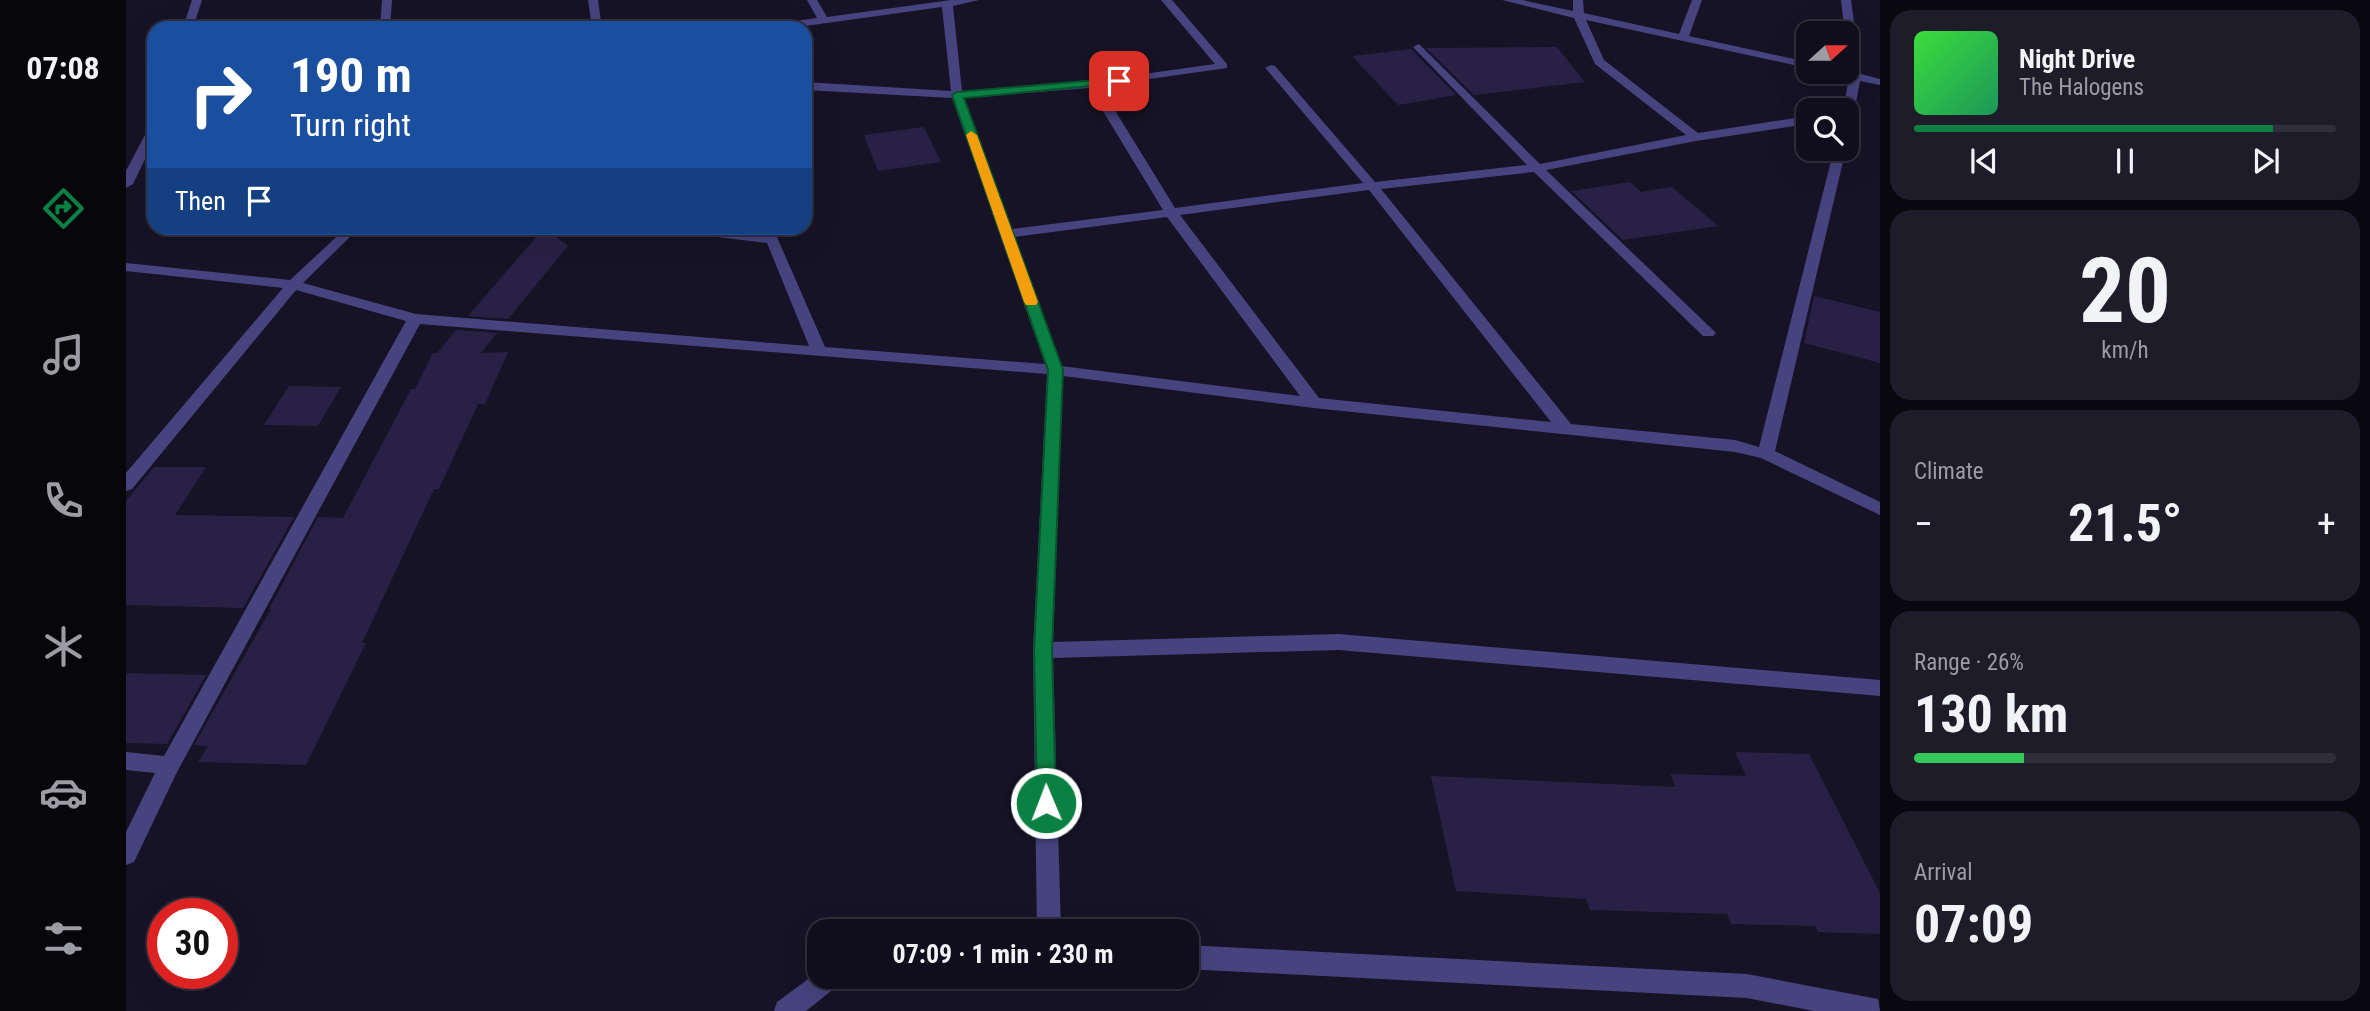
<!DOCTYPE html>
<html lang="en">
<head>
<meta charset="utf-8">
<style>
  :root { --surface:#100e1c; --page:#1e1c29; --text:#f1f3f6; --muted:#9c9ca3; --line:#302e3b; --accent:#0b8043 }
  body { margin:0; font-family:"Roboto Condensed",sans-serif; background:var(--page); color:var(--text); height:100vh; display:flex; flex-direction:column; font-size:26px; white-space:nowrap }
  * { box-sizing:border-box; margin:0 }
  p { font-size:23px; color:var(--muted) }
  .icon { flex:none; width:38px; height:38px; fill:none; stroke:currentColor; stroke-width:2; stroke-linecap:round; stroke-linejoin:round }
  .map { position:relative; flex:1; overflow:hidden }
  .panel { display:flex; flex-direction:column; gap:10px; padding:10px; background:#09080f; width:490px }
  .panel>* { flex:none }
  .guide { position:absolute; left:21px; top:21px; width:665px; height:214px; border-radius:21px; box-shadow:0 7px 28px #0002,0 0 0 2px var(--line); background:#1a4fa0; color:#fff; overflow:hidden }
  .needle { width:46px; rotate:69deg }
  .controls { position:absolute; left:1670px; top:21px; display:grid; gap:14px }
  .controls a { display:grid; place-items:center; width:63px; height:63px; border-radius:14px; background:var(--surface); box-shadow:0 7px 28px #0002,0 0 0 2px var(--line); font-size:35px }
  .speed { position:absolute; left:21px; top:898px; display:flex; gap:14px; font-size:35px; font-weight:700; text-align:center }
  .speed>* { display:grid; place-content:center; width:91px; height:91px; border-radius:50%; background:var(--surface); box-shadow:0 7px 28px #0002,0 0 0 2px var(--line); line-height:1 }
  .speed .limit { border:10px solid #d22; background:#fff; color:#111 }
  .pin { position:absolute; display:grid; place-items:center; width:60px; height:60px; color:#fff; margin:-30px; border-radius:14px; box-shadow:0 4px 10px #0006 }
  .me { position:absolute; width:77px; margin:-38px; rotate:359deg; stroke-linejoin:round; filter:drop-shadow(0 0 5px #0008) }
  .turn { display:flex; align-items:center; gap:24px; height:147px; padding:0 28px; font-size:32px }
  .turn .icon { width:91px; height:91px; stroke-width:2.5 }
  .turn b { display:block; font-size:49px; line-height:60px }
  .then { display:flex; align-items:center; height:66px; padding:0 28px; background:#0003; gap:14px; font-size:26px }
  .big { font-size:52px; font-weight:700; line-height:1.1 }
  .panel .tile { flex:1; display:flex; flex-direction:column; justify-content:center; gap:10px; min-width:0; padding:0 24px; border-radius:21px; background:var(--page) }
  .panel .dial { align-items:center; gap:0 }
  .dial b { font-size:91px; line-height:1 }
  .song { display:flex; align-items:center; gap:21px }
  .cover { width:84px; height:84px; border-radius:10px; background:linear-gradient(135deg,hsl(120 70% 55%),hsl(150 70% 35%)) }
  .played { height:7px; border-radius:4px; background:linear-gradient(90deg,var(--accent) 85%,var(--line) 85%) }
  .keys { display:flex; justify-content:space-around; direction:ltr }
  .heat { display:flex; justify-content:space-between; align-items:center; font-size:38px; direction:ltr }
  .charge { height:10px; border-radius:5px; background:linear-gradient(90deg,#34c759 26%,var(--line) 0) }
  .trip { position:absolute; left:681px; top:919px; width:392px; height:70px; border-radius:21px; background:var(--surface); box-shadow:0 7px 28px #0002,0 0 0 2px var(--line); font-weight:700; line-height:70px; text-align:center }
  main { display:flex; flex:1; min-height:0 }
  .menu { display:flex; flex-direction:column; width:126px; justify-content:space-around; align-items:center; background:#06060b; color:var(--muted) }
  .menu .icon { width:49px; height:49px }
  .menu .current { color:var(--accent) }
  .menu b { font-size:32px; color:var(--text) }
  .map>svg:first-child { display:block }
  .building { fill:#292145 }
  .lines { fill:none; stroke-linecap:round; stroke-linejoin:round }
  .street { fill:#46437f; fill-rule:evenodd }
  .route { fill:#0b8043; stroke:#07532c; stroke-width:2 }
  .slow { fill:#f59e0b }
</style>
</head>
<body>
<main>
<nav class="menu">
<b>07:08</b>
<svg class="icon current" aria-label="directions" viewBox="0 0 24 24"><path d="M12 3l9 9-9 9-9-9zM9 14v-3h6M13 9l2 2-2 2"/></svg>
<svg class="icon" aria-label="music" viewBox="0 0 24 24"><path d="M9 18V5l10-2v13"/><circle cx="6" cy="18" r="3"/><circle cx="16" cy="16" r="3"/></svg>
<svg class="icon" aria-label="phone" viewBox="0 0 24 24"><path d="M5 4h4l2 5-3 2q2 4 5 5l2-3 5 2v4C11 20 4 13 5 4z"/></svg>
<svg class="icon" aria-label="climate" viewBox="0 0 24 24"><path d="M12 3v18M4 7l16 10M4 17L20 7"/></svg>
<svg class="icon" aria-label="car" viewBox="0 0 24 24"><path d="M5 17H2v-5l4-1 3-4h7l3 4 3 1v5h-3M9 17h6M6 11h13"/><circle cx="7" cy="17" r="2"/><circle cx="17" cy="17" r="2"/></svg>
<svg class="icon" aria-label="filters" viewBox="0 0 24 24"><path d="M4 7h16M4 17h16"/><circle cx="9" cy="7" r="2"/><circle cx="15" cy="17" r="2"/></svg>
</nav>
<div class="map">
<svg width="1754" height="1011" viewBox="0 0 1754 1011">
  <rect width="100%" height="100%" fill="#161326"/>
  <path class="building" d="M1431,47L1459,82L1348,95L1300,48Z
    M1285,49L1287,51L1330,95L1272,105L1226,56Z
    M798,127L815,162L752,171L738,135Z
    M1504,182L1515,192L1546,187L1592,226L1497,240L1445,191Z
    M418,228L442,246L382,319L342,316Z
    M1688,296L1754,312V363L1678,343Z
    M330,330L371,333L355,353L382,352L359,404H352L313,489H308L236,643H240L180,765L72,762L82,746L68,745L145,609H143L192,517L217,518L285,389H289L307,353H311Z
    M163,386L215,387L192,426L138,425Z
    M28,467H80L49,515L168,517L117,608L0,605V501Z
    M0,673L80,675L41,744L0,743Z
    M1609,752L1683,754L1754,893V934L1692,932L1689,926L1605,924L1601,914L1464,910L1460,899L1330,891L1305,776L1550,787L1544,774L1620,776Z"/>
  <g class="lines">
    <path class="street" d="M66,0H76L67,28H57Z
      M256,0H266L264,28H254Z
      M462,0H472L476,28H466Z
      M681,0H691L701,17L825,0H853L827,6L836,91L967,81L1089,64L1035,0H1046L1101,64V68L974,86L1049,208L1237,183L1141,70L1139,68L1145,65L1149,66L1249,182L1401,165L1289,49L1287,47L1293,44L1414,164L1560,135L1469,64L1448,18L1376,0H1396L1447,11V0H1457L1458,13L1553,34L1566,0H1576L1563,36L1682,62V68L1460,20L1478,60L1572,133L1682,116V124L1570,141L1420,170L1587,330L1590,333L1587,336H1577L1408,172L1255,189L1445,424L1609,440L1633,447L1708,149H1720L1649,451L1754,502V515L1635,458L1609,452L1188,408L937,376L927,642L1213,634L1754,680V696L1213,650L927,658L935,931H911L907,650L921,374L294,324L51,772L8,862L0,865V832L29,773L0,770V752L38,756L280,321L170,290L6,489L0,491V473L157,288L0,271V263L164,280L220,228H233L177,283L290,314L683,346L641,243L551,232L544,228H580L637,235L635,228H647L699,347L919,364L826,98L679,90V82L825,91L816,7L665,28H636L641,25L691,18ZM963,88L1037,210L886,229L838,98ZM1243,190L1425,422L1193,398L1054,215ZM1041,217L1174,396L935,366L889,237Z
      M1715,0H1725L1735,74L1754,79V85L1734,81L1726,124L1720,128V110H1717L1723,78L1705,72L1723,71Z
      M28,125V141L7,184L0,188V171L22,129Z
      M1060,945L1621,974L1752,999L1754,1011H1688L1621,998L1060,969Z
      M693,971V976H718L714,984L680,1011H648L651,1002Z"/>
  </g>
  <path class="route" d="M993,78L999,81L997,83L838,98L937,370L926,650L930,803L927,810L920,812L914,810L911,803L908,650L922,370L826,95L831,92Z"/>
  <path class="slow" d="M845,131L851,135L912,302L910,305H900L898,302L840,135Z"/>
</svg>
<div class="controls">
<a><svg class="needle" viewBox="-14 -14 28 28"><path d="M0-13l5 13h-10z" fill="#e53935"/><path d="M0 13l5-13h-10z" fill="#9c9ca3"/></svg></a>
<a><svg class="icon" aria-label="search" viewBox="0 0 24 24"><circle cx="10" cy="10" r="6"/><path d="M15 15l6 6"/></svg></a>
</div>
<div class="speed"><div class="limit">30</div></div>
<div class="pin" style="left:993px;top:81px;background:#d93025"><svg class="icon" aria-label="arrive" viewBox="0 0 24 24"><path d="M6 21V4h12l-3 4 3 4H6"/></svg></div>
<svg class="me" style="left:920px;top:803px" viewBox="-20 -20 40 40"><circle r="17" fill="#0b8043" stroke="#fff" stroke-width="3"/><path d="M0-11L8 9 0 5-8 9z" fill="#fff"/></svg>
<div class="trip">07:09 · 1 min · 230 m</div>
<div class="guide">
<div class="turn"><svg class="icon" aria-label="right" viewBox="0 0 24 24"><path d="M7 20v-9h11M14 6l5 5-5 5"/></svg><div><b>190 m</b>Turn right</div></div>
<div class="then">Then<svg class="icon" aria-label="arrive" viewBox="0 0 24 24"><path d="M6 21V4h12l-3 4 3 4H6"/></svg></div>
</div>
</div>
<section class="panel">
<div class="tile">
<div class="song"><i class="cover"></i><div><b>Night Drive</b><p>The Halogens</p></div></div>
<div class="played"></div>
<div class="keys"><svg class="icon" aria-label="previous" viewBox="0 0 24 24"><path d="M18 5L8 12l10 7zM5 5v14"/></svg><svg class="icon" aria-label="pause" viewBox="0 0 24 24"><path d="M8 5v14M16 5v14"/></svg><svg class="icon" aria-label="next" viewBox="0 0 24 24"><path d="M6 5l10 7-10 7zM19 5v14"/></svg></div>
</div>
<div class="tile dial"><b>20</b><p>km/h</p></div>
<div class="tile"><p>Climate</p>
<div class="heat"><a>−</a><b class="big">21.5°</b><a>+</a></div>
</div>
<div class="tile"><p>Range · 26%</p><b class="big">130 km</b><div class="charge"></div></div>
<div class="tile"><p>Arrival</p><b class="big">07:09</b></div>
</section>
</main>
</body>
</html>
